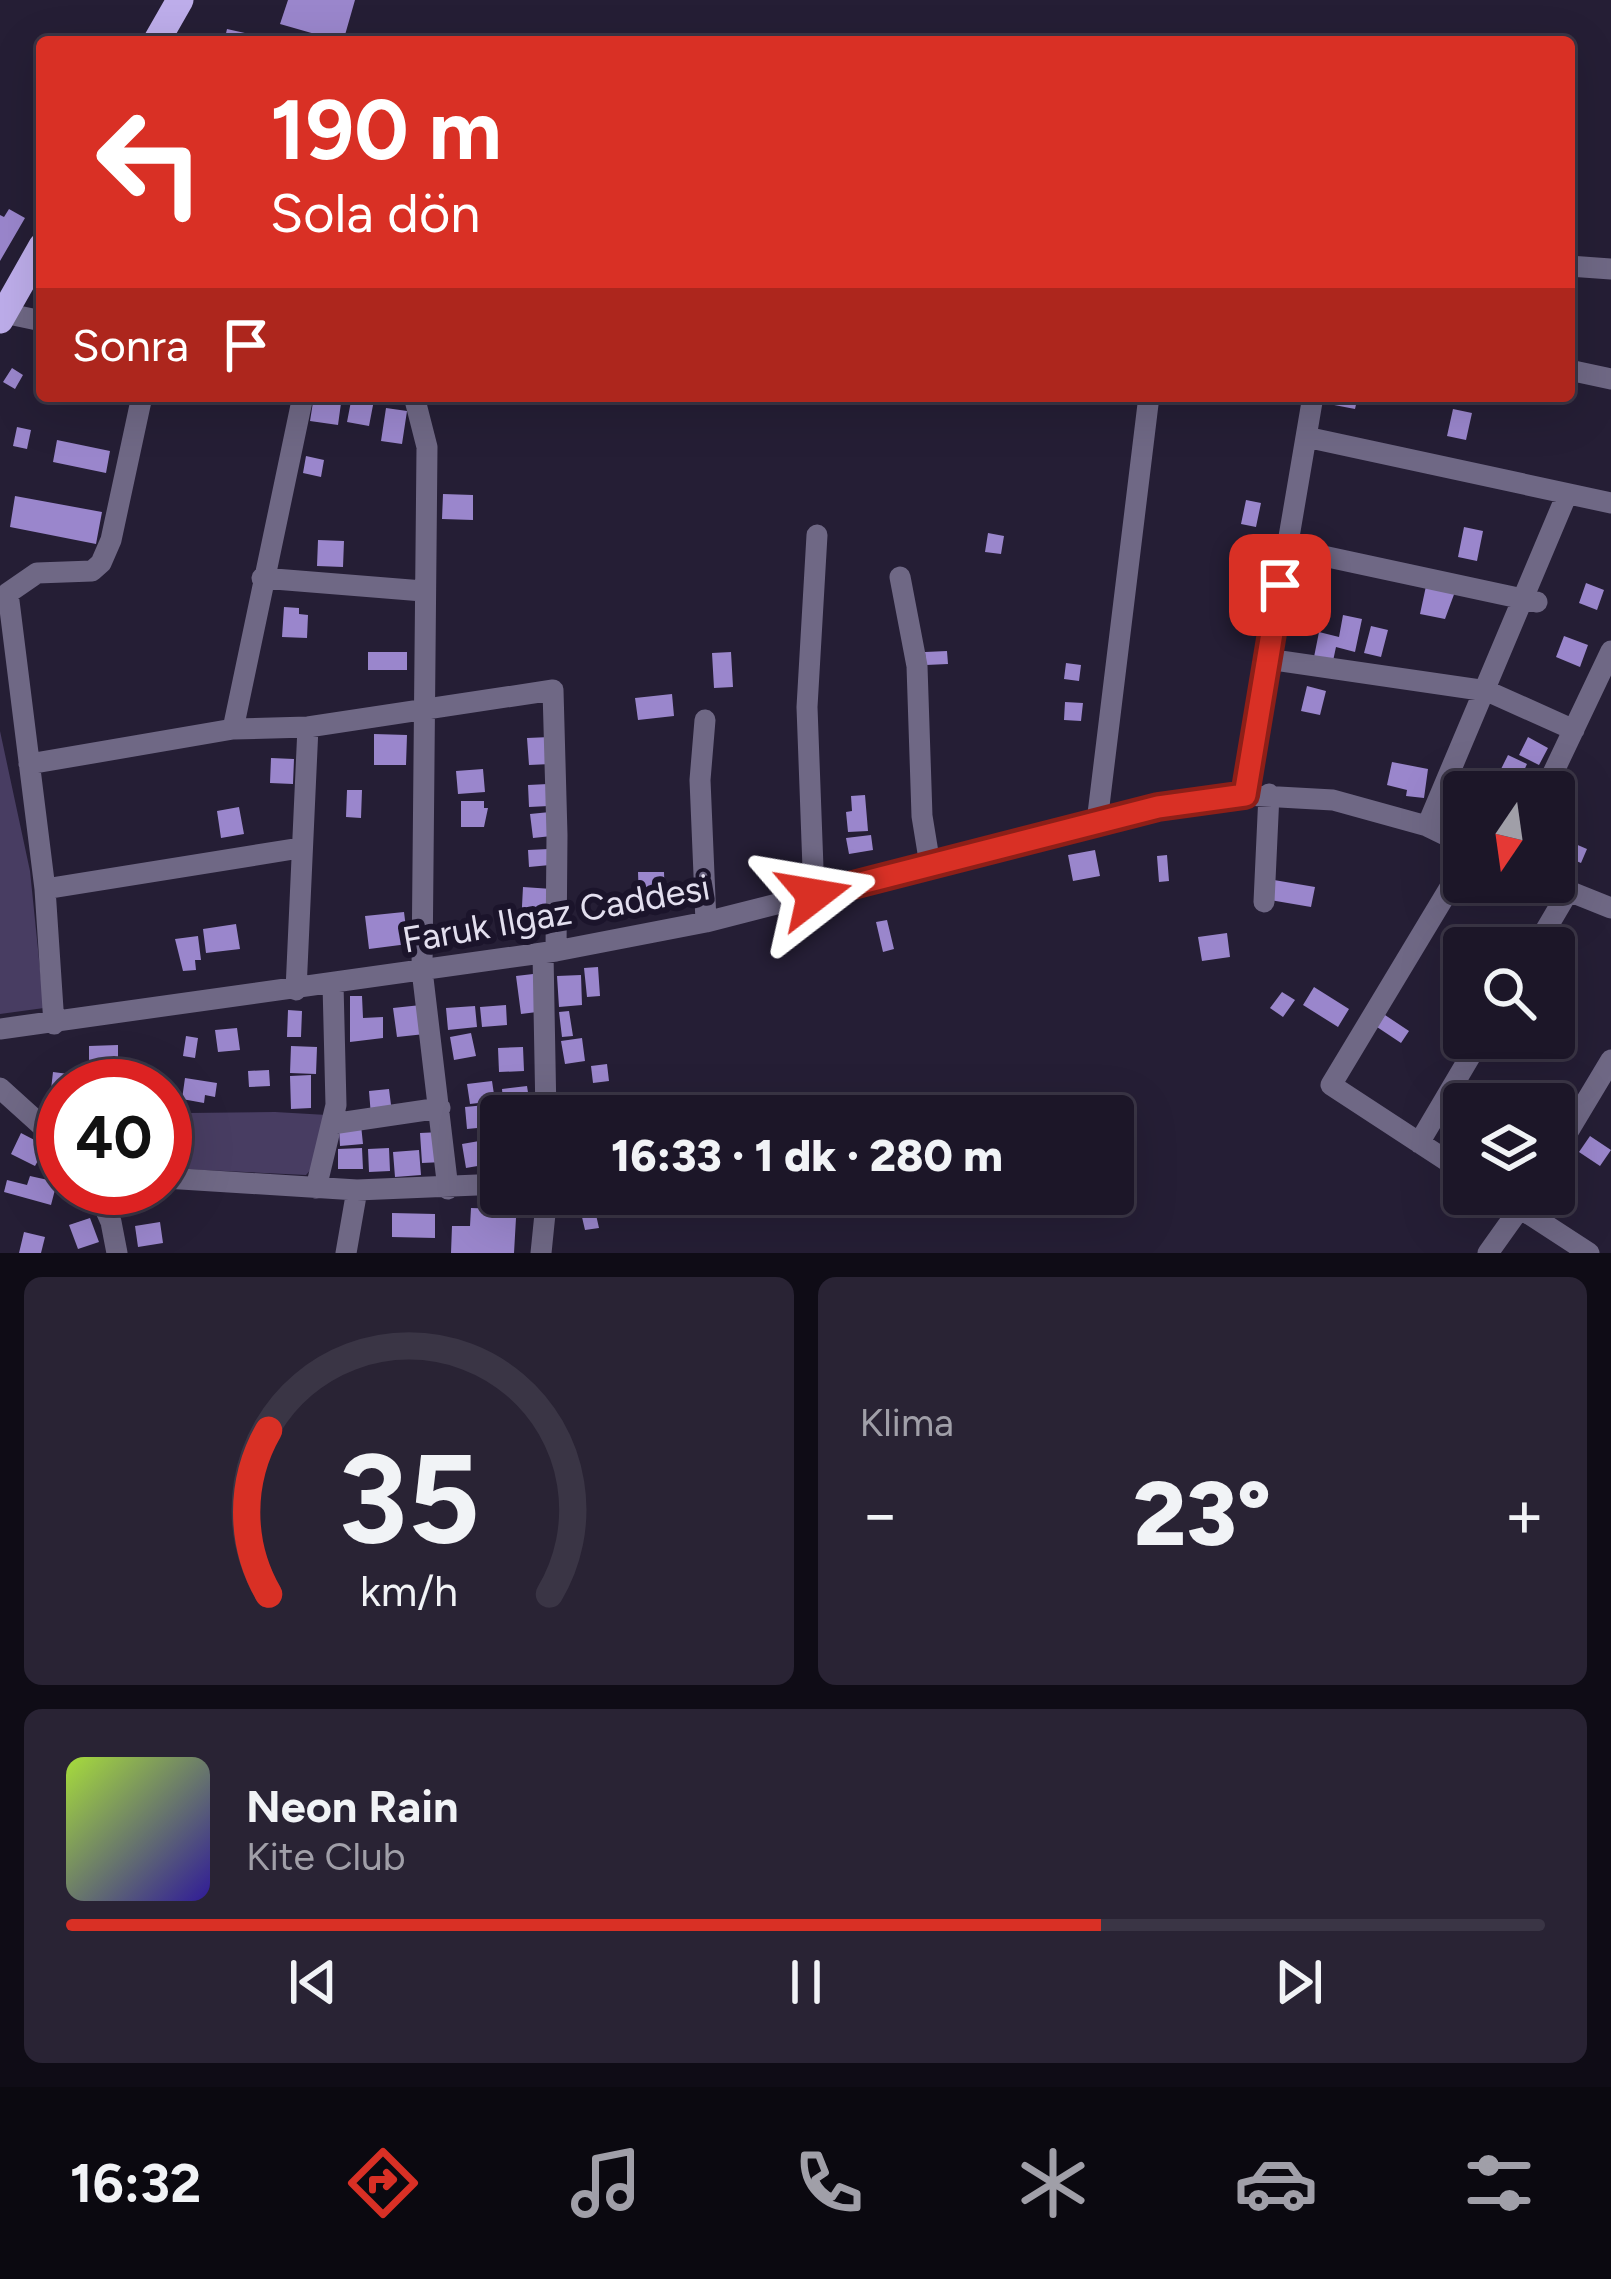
<!DOCTYPE html>
<html lang="tr">
<head>
<meta charset="utf-8">
<style>
  :root { --surface:#1c1628; --page:#292334; --text:#f1f3f6; --muted:#a09fa8; --line:#3a3545; --accent:#d93025 }
  body { margin:0; font-family:Figtree,sans-serif; background:var(--page); color:var(--text); height:100vh; display:flex; flex-direction:column; font-size:45px; white-space:nowrap }
  * { box-sizing:border-box; margin:0 }
  p { font-size:39px; color:var(--muted) }
  .icon { flex:none; width:66px; height:66px; fill:none; stroke:currentColor; stroke-width:2; stroke-linecap:round; stroke-linejoin:round }
  .map { position:relative; height:1253px; overflow:hidden }
  .drawer { display:flex; flex-direction:column; gap:24px; padding:24px; background:#0f0c16; flex:1 }
  .drawer>* { flex:none }
  .banner { position:absolute; left:36px; top:36px; width:1539px; height:366px; border-radius:12px; box-shadow:0 12px 48px #0002,0 0 0 3px var(--line); background:#d93025; color:#fff; overflow:hidden }
  .needle { width:78px; rotate:193deg }
  .buttons { position:absolute; left:1443px; top:771px; display:grid; gap:24px }
  .buttons a { display:grid; place-items:center; width:132px; height:132px; border-radius:12px; background:var(--surface); box-shadow:0 12px 48px #0002,0 0 0 3px var(--line); font-size:60px }
  .speed { position:absolute; left:36px; top:1059px; display:flex; gap:24px; font-size:60px; font-weight:700; text-align:center }
  .speed>* { display:grid; place-content:center; width:156px; height:156px; border-radius:50%; background:var(--surface); box-shadow:0 12px 48px #0002,0 0 0 3px var(--line); line-height:1 }
  .speed .limit { border:18px solid #d22; background:#fff; color:#111 }
  .pin { position:absolute; display:grid; place-items:center; width:102px; height:102px; color:#fff; margin:-51px; border-radius:24px; box-shadow:0 6px 18px #0006 }
  .me { position:absolute; width:132px; margin:-66px; rotate:76deg; stroke-linejoin:round; filter:drop-shadow(0 0 9px #0008) }
  .turn { display:flex; align-items:center; gap:42px; height:252px; padding:0 36px; font-size:54px }
  .turn .icon { width:156px; height:156px; stroke-width:2.5 }
  .turn b { display:block; font-size:84px; line-height:102px }
  .then { display:flex; align-items:center; height:114px; padding:0 36px; background:#0003; gap:24px; font-size:45px }
  .big { font-size:90px; font-weight:800; line-height:1.1 }
  .drawer .card { flex:1; display:flex; flex-direction:column; justify-content:center; gap:18px; min-width:0; padding:0 42px; border-radius:18px; background:var(--page) }
  .drawer .dial { align-items:center; gap:0 }
  .dial svg { height:312px; overflow:visible; fill:none; stroke:var(--line); stroke-width:7; stroke-linecap:round; text-anchor:middle }
  .dial text { fill:var(--text); stroke:none }
  .song { display:flex; align-items:center; gap:36px }
  .cover { width:144px; height:144px; border-radius:18px; background:linear-gradient(135deg,hsl(80 70% 55%),hsl(250 70% 35%)) }
  .played { height:12px; border-radius:6px; background:linear-gradient(90deg,var(--accent) 70%,var(--line) 70%) }
  .keys { display:flex; justify-content:space-around; direction:ltr }
  .heat { display:flex; justify-content:space-between; align-items:center; font-size:66px; direction:ltr }
  .drawer .tiles { flex:1; display:grid; gap:24px; grid-template-columns:1fr 1fr }
  .card:last-child { grid-column:span 2 }
  .trip { position:absolute; left:480px; top:1095px; width:654px; height:120px; border-radius:12px; background:var(--surface); box-shadow:0 12px 48px #0002,0 0 0 3px var(--line); font-weight:800; line-height:120px; text-align:center }
  .tab-bar { display:flex; height:192px; justify-content:space-around; align-items:center; background:#0b0910; color:var(--muted) }
  .tab-bar .icon { width:84px; height:84px }
  .tab-bar .selected { color:var(--accent) }
  .tab-bar b { font-size:54px; color:var(--text) }
  .map>svg:first-child { display:block }
  .green { fill:#483d62 }
  .building { fill:#9a86cc }
  .lines { fill:none; stroke-linecap:round; stroke-linejoin:round }
  .minor { stroke:#6f6885; stroke-width:21 }
  .major { stroke:#bdadea; stroke-width:27 }
  .route-casing { stroke:#8d1f18; stroke-width:30 }
  .route { stroke:#d93025; stroke-width:21 }
  .labels { text-anchor:middle; stroke-width:12; stroke-linejoin:round; paint-order:stroke }
  .street-label { font-size:36px; fill:#e3dfef; stroke:#1b142b }
</style>
</head>
<body>
<div class="map">
<svg width="1611" height="1253" viewBox="0 0 1611 1253">
  <rect width="100%" height="100%" fill="#251e35"/>
  <path class="green" d="M0,731L30,871L44,1008L0,1014Z
    M275,1112L327,1115L314,1166L306,1175L183,1169L188,1113Z"/>
  <path class="building" d="M288,0H355L343,42L280,24Z
    M227,29L276,40V42H224Z
    M9,209L25,218L0,261V215L4,217Z
    M12,368L23,375L15,389L3,382Z
    M314,396H342L338,425L310,421Z
    M352,396L374,400L369,426L347,422Z
    M1330,396H1358L1355,409L1329,404Z
    M386,408L407,411L402,444L381,441Z
    M1453,409L1472,413L1466,440L1447,436Z
    M17,427L31,430L27,449L13,446Z
    M57,440L110,451L106,473L53,462Z
    M306,456L324,460L321,477L303,473Z
    M443,494L473,495V520L442,519Z
    M15,496L102,512L96,544L10,527Z
    M1246,500L1261,503L1256,527L1241,524Z
    M1464,527L1483,531L1477,561L1458,557Z
    M988,533L1004,536L1001,554L985,552Z
    M318,540L344,541L343,567L317,566Z
    M1586,583L1604,590L1597,610L1579,603Z
    M1426,586L1456,589L1445,619L1420,614Z
    M284,607L299,608V614L308,615L307,638L282,637Z
    M1343,615L1362,619L1355,652L1336,647L1333,661L1314,657L1319,632L1339,637Z
    M1371,626L1388,630L1381,657L1364,653Z
    M1564,636L1588,645L1580,667L1556,657Z
    M947,651L948,664L926,665L925,652Z
    M368,652H407V670H368Z
    M731,652L733,687L714,688L712,653Z
    M1066,663L1081,665L1079,681L1064,679Z
    M1307,686L1326,691L1320,715L1301,711Z
    M672,694L674,716L638,720L635,698Z
    M1065,702L1083,703L1081,721L1064,720Z
    M374,734L407,735L406,765H374Z
    M550,737L551,764L529,765L527,738Z
    M1528,737L1548,748L1539,765L1519,755Z
    M1508,755L1527,764L1521,777L1501,769Z
    M271,758L294,759L293,784L270,783Z
    M1392,762L1428,769L1424,798L1406,796L1407,790L1387,785Z
    M483,769L485,792L458,794L456,771Z
    M548,784L549,806L529,807L528,785Z
    M347,790H362L361,818L346,817Z
    M865,795L868,831L848,832L846,812L852,811L851,796Z
    M461,801H484V808H488L484,827H461Z
    M239,807L244,834L221,838L217,811Z
    M550,812L552,836L533,838L530,814Z
    M871,835L873,850L849,854L846,838Z
    M1566,840L1587,849L1581,863L1560,854Z
    M549,849L550,865L529,867L528,850Z
    M1095,850L1100,876L1073,881L1068,855Z
    M1167,855L1169,881L1159,882L1157,856Z
    M638,872H664L665,901H639Z
    M1274,880L1315,887L1311,907L1270,900Z
    M523,887L552,889L550,927L521,925Z
    M404,912L408,944L369,949L365,916Z
    M887,920L894,949L883,952L876,922Z
    M236,924L240,949L206,953L203,929Z
    M1227,933L1230,957L1202,961L1198,937Z
    M198,936L201,960H195L196,970L183,971L175,939Z
    M598,967L600,996L587,997L584,968Z
    M533,974L537,1012L521,1014L516,976Z
    M581,975L582,1005L559,1007L557,976Z
    M1314,987L1349,1009L1338,1027L1303,1005Z
    M1282,992L1295,1000L1283,1017L1270,1008Z
    M350,996H362L363,1018L383,1017V1038L350,1042Z
    M1554,996L1570,1005L1561,1020L1554,1016Z
    M421,1005L425,1034L397,1037L393,1008Z
    M506,1005L507,1025L482,1027L480,1007Z
    M475,1006L477,1027L448,1030L446,1008Z
    M288,1010L302,1011L301,1037H287Z
    M569,1011L573,1036L562,1037L559,1012Z
    M1385,1015L1409,1031L1401,1043L1377,1027Z
    M237,1028L240,1050L218,1052L215,1030Z
    M471,1033L476,1056L454,1060L450,1037Z
    M186,1036L198,1038L195,1058L183,1056Z
    M582,1038L585,1061L565,1064L561,1041Z
    M118,1045V1068L89,1069V1046Z
    M291,1046L317,1047L316,1074L290,1073Z
    M523,1047L524,1071L499,1072L498,1048Z
    M607,1064L609,1081L593,1083L591,1066Z
    M269,1070L270,1086L249,1087L248,1071Z
    M53,1072L76,1075L74,1086H63V1109L49,1107Z
    M311,1075V1108L291,1109L290,1076Z
    M185,1078L217,1083L215,1097L205,1095L204,1103L182,1099Z
    M492,1081L495,1101L470,1104L467,1084Z
    M527,1086L529,1099L503,1102L502,1089Z
    M389,1089L392,1113L371,1116L369,1091Z
    M528,1101L530,1116H504L503,1105Z
    M496,1104L498,1126L467,1129L465,1107Z
    M361,1125L363,1144L340,1146L339,1127Z
    M441,1132L443,1162L422,1163L420,1133Z
    M21,1133L46,1146L35,1166L11,1154Z
    M501,1136V1161L493,1162L489,1138Z
    M1590,1136L1611,1150L1600,1166L1579,1152Z
    M485,1140L489,1164L466,1168L462,1144Z
    M362,1148L363,1169H338V1149Z
    M389,1148L390,1171L369,1172L368,1149Z
    M419,1150L421,1175L395,1177L393,1152Z
    M30,1176L57,1182L51,1205L4,1192L7,1180L27,1185Z
    M592,1197L599,1228L585,1230L578,1200Z
    M471,1208L498,1209V1217L516,1218L514,1253H451L452,1226H470Z
    M392,1213L435,1214V1238L392,1237Z
    M90,1218L99,1242L78,1249L69,1225Z
    M160,1222L163,1243L138,1247L135,1226Z
    M24,1232L45,1237L41,1253H19Z"/>
  <g class="lines">
    <path class="minor" d="M1569,266L1611,269
      M4,313L42,321
      M1569,370L1611,379
      M414,396L427,447L422,970L448,1189
      M1306,437L1611,503
      M1286,548L1537,602
      M900,577L917,666L922,816L930,865
      M262,578L423,591
      M1267,659L1487,691L1574,730
      M705,720L700,780L706,922
      M233,729L303,396
      M29,764L233,729L308,727L553,690L557,835L556,951
      M1544,792L1611,651
      M1245,795L1313,396
      M1097,822L1149,396
      M1427,826L1567,494
      M1464,864L1331,1085L1464,1172
      M1546,882L1611,908
      M45,889L300,848
      M814,895L807,707L817,535
      M1264,902L1269,794
      M1535,948L1568,892
      M543,953L546,1116
      M296,990L308,727
      M54,1024L45,889L8,593L37,573L92,571L101,563L111,540L142,396
      M0,1029L556,951L706,922L1158,807L1245,795L1333,800L1427,826L1464,844
      M0,1088L63,1145
      M332,1124L440,1108
      M1419,1143L1481,1038
      M1554,1155L1611,1060
      M165,1178L357,1190L501,1184
      M96,1188L111,1222L117,1253
      M316,1188L336,1105L333,984
      M1498,1194L1589,1253
      M346,1253L357,1190
      M541,1253L547,1194
      M1488,1253L1530,1194"/>
    <path class="major" d="M156,42L180,0
      M0,320L42,246"/>
  </g>
  <g class="lines">
    <g class="route-casing">
      <path id="route" d="M814,895L1158,807L1245,795L1280,585"/>
    </g>
    <use href="#route" class="route"/>
  </g>
  <g class="labels">
    <g class="street-label">
      <text transform="translate(556 913) rotate(-10)" y="13">Faruk Ilgaz Caddesi</text>
    </g>
  </g>
</svg>
<div class="buttons">
<a><svg class="needle" viewBox="-14 -14 28 28"><path d="M0-13l5 13h-10z" fill="#e53935"/><path d="M0 13l5-13h-10z" fill="#a09fa8"/></svg></a>
<a><svg class="icon" aria-label="search" viewBox="0 0 24 24"><circle cx="10" cy="10" r="6"/><path d="M15 15l6 6"/></svg></a>
<a><svg class="icon" aria-label="layers" viewBox="0 0 24 24"><path d="M12 4l9 5-9 5-9-5zM3 14l9 5 9-5"/></svg></a>
</div>
<div class="speed"><div class="limit">40</div></div>
<div class="pin" style="left:1280px;top:585px;background:#d93025"><svg class="icon" aria-label="arrive" viewBox="0 0 24 24"><path d="M6 21V4h12l-3 4 3 4H6"/></svg></div>
<svg class="me" style="left:814px;top:895px" viewBox="-20 -20 40 40"><path d="M0-17L14 15 0 8-14 15z" fill="#d93025" stroke="#fff" stroke-width="4"/></svg>
<div class="trip">16:33 · 1 dk · 280 m</div>
<div class="banner">
<div class="turn"><svg class="icon" aria-label="left" viewBox="0 0 24 24"><path d="M17 20v-9H6M10 6l-5 5 5 5"/></svg><div><b>190 m</b>Sola dön</div></div>
<div class="then">Sonra<svg class="icon" aria-label="arrive" viewBox="0 0 24 24"><path d="M6 21V4h12l-3 4 3 4H6"/></svg></div>
</div>
</div>
<section class="drawer">
<div class="tiles">
<div class="card dial"><svg viewBox="0 0 100 80">
<path d="M14 69A42 42 0 1 1 86 69"/>
<path d="M14 69A42 42 0 0 1 14 27" stroke="#d93025"/>
<text x="50" y="56" font-size="32" font-weight="700">35</text>
<text x="50" y="72" font-size="11">km/h</text>
</svg></div>
<div class="card"><p>Klima</p>
<div class="heat"><a>−</a><b class="big">23°</b><a>+</a></div>
</div>
<div class="card">
<div class="song"><i class="cover"></i><div><b>Neon Rain</b><p>Kite Club</p></div></div>
<div class="played"></div>
<div class="keys"><svg class="icon" aria-label="previous" viewBox="0 0 24 24"><path d="M18 5L8 12l10 7zM5 5v14"/></svg><svg class="icon" aria-label="pause" viewBox="0 0 24 24"><path d="M8 5v14M16 5v14"/></svg><svg class="icon" aria-label="next" viewBox="0 0 24 24"><path d="M6 5l10 7-10 7zM19 5v14"/></svg></div>
</div>
</div>
</section>
<nav class="tab-bar">
<b>16:32</b>
<svg class="icon selected" aria-label="directions" viewBox="0 0 24 24"><path d="M12 3l9 9-9 9-9-9zM9 14v-3h6M13 9l2 2-2 2"/></svg>
<svg class="icon" aria-label="music" viewBox="0 0 24 24"><path d="M9 18V5l10-2v13"/><circle cx="6" cy="18" r="3"/><circle cx="16" cy="16" r="3"/></svg>
<svg class="icon" aria-label="phone" viewBox="0 0 24 24"><path d="M5 4h4l2 5-3 2q2 4 5 5l2-3 5 2v4C11 20 4 13 5 4z"/></svg>
<svg class="icon" aria-label="climate" viewBox="0 0 24 24"><path d="M12 3v18M4 7l16 10M4 17L20 7"/></svg>
<svg class="icon" aria-label="car" viewBox="0 0 24 24"><path d="M5 17H2v-5l4-1 3-4h7l3 4 3 1v5h-3M9 17h6M6 11h13"/><circle cx="7" cy="17" r="2"/><circle cx="17" cy="17" r="2"/></svg>
<svg class="icon" aria-label="filters" viewBox="0 0 24 24"><path d="M4 7h16M4 17h16"/><circle cx="9" cy="7" r="2"/><circle cx="15" cy="17" r="2"/></svg>
</nav>
</body>
</html>
